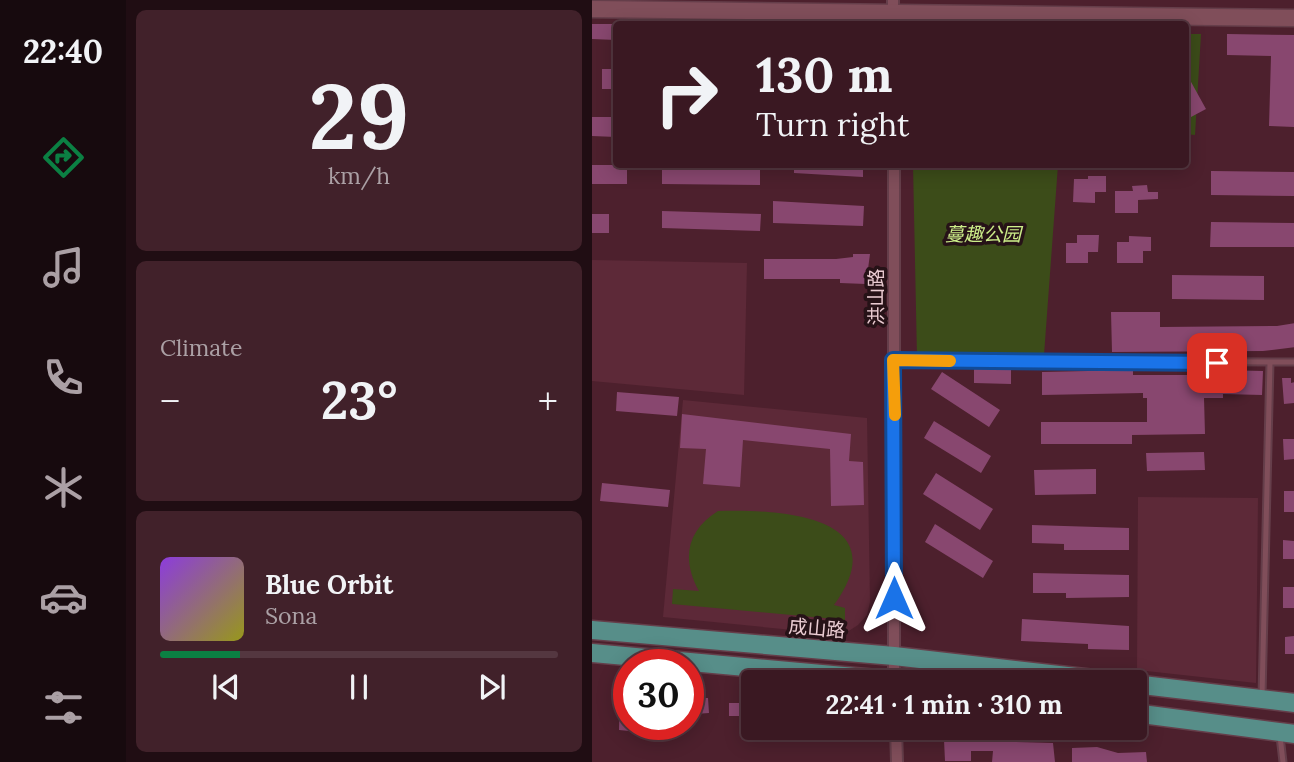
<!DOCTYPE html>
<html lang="en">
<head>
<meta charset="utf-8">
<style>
  :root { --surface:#3a1822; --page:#41212a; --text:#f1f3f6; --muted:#aba0a5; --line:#543740; --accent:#0b8043 }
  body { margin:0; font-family:Lora,"Noto Sans SC",serif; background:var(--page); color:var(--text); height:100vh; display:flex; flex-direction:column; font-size:26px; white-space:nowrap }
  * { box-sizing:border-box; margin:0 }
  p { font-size:23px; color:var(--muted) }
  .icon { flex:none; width:38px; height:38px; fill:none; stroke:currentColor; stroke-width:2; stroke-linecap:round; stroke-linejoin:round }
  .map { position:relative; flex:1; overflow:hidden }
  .details { display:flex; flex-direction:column; gap:10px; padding:10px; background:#200d13; width:466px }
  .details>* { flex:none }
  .guide { position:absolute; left:21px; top:21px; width:576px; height:147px; border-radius:7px; box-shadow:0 4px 18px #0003,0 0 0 2px var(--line); background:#3a1822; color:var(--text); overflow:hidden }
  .speed { position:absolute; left:21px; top:649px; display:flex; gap:14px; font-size:35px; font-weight:700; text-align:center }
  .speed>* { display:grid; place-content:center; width:91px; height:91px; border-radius:50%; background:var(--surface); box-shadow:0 4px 18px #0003,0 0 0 2px var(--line); line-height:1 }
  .speed .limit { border:10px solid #d22; background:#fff; color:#111 }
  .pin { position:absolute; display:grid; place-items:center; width:60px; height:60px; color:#fff; margin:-30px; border-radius:14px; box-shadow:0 4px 10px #0006 }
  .me { position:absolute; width:77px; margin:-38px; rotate:0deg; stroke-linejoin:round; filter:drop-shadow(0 0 5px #0008) }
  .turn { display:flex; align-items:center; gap:24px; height:147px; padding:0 28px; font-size:32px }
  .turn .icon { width:91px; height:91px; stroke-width:2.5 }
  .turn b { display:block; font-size:49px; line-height:60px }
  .big { font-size:52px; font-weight:700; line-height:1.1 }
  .details .card { flex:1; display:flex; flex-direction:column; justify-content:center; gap:10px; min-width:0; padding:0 24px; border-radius:10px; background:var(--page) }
  .details .dial { align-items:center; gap:0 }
  .dial b { font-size:91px; line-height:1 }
  .song { display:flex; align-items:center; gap:21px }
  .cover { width:84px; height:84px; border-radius:10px; background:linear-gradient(135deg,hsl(270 70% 55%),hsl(60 70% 35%)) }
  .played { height:7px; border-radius:4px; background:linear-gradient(90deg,var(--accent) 20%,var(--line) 20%) }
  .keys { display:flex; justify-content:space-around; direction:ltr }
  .heat { display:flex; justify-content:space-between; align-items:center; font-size:38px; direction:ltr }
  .trip { position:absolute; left:149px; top:670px; width:406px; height:70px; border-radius:7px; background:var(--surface); box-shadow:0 4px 18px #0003,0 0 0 2px var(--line); font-weight:700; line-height:70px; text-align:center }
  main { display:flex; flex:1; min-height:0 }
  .menu { display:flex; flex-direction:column; width:126px; justify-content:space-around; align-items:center; background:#170a0e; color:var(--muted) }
  .menu .icon { width:49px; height:49px }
  .menu .selected { color:var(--accent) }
  .menu b { font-size:32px; color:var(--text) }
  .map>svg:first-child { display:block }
  .built { fill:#5d2938 }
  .green { fill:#3c4c19 }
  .building { fill:#88476f }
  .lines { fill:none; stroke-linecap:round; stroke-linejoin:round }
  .lane-casing { stroke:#653e4a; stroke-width:9 }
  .street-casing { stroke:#653e4a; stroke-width:14 }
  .secondary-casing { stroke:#653e4a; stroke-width:19 }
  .primary-casing { stroke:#653e4a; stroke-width:21 }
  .lane { stroke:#804e5a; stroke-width:5 }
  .street { stroke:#804e5a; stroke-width:10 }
  .secondary { stroke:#804e5a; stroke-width:16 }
  .primary { stroke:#578e89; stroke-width:18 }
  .route-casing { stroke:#114b97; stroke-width:18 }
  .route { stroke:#1a73e8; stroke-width:12 }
  .slow { stroke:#f59e0b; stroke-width:12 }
  .labels { text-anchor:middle; stroke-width:7; stroke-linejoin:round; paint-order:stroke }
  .park-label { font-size:19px; font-style:italic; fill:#cced89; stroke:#261217 }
  .street-label { font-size:19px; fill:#eaccd2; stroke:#261217 }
</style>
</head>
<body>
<main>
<nav class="menu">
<b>22:40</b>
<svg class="icon selected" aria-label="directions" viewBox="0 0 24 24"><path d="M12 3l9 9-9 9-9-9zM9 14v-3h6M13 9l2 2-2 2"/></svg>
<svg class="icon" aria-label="music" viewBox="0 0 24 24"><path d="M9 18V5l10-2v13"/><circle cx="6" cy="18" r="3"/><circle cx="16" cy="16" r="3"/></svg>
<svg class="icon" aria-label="phone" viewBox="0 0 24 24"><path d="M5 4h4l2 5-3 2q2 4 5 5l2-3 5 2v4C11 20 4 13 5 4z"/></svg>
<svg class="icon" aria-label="climate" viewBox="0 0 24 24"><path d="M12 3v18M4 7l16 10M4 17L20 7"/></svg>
<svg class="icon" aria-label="car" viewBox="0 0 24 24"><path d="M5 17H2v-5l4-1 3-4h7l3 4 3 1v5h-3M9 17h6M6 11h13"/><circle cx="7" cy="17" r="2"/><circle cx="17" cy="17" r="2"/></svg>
<svg class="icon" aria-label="filters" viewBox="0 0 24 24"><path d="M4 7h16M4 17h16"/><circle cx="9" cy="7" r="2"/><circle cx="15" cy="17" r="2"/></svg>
</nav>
<section class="details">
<div class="card dial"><b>29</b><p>km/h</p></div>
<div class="card"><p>Climate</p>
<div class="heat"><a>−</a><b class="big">23°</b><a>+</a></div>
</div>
<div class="card">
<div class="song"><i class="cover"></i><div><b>Blue Orbit</b><p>Sona</p></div></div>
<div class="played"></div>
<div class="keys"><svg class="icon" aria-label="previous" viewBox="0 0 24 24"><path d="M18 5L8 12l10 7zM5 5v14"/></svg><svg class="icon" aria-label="pause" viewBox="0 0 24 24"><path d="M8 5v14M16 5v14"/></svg><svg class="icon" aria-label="next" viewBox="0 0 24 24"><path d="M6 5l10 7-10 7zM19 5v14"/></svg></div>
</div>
</section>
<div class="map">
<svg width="703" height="762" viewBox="0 0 703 762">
  <rect width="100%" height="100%" fill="#4d202d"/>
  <path class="built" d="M0,260L155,263L152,395L0,381Z
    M91,400L275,418L278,602L275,615L266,625L255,632L241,634L71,617Z
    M546,497L666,498L664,683L545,670Z"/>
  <path class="green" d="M593,34H609L603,135L593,134Z
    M321,165H466L452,355L372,360L325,357Z
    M126,511C186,509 307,515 242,605L253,608V620L80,604L81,589L107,591C89,559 95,530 126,511Z"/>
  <path class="building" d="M0,24H24V40L0,39Z
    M635,34L703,35V127L677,126L679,56L635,55Z
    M10,69H24V89H10Z
    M593,71L614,109L599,117L593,106Z
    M0,117H24V137L0,136Z
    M70,164L168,165V185L70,184Z
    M202,164H271V177L202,173Z
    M0,165H35V184H0Z
    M619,171L703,172V196L619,195Z
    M496,176H514V192H503V203L481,202L482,179H496Z
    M555,185L556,192H566V199L546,200V213H523V191H541L540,186Z
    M181,201L272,206L271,226L181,223Z
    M70,211L169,214L168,231L70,228Z
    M0,214H17V233H0Z
    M619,222L703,223V247H618Z
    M485,235H507L506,252H496V263H474V243H485Z
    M537,236L559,237V251H551V263H525V242H537Z
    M261,254H278L274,284L248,283V279H172V259H244L261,257Z
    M580,275L672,276V300L580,299Z
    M519,312H568V327L685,326L703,323V347L671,351L520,352Z
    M382,367H419V384L382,383Z
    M541,370V375H628L629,370L671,371L670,395L631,394V398H612L613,434L540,435V444H449V422H555V398H551V393L450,395V372Z
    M350,372L408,410L397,427L339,389Z
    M690,378H699V383L703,382V403L692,404Z
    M25,392L87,397L85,416L24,411Z
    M90,414L259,434L257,461L271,462L272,505L239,506L238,449L151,440L148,487L111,484L114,449L88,448Z
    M342,421L399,456L389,473L332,438Z
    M691,439H703V459L692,460Z
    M612,452L613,470L555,471L554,453Z
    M504,469V494L443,495L442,470Z
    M344,473L401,509L388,530L331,494Z
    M10,483L78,490L76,507L8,501Z
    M692,491H703V512H692Z
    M343,524L401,561L391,578L333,542Z
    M440,525L537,528V550H472V544L440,543Z
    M691,540L703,541V559H691Z
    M441,573L537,575V597L474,598V593H441Z
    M691,587H703V608H691Z
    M430,619L537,626V650L496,649V644L429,641Z
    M703,636V654H693V637Z
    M28,682H37V731L27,730Z
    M103,698H116L117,713L103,714Z
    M137,703H149V716H137Z
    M366,735H385V741L461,743L463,762H400L401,751H379V761H353L352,740H366Z
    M505,747L526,753L554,752L555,762H480V748Z"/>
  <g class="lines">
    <g class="lane-casing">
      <path id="lane" d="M301,360L703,362
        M670,696L678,362
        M688,736L691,762"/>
    </g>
    <g class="street-casing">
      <path id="street" d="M301,0V24
        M302,164V682
        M304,728L305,762"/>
    </g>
    <g class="secondary-casing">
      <path id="secondary" d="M0,9L703,18"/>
    </g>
    <g class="primary-casing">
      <path id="primary" d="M0,630L302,656L528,682
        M0,653L318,682
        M542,684L703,703
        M542,713L703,734"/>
    </g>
    <use href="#lane" class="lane"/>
    <use href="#street" class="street"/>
    <use href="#secondary" class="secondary"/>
    <use href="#primary" class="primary"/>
  </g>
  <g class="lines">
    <g class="route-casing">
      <path id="route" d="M302,598L301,360L625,363"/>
    </g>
    <use href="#route" class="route"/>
    <path class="slow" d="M303,415L301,360L358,361"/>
  </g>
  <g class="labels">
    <g class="park-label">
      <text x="391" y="241">蔓趣公园</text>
    </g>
    <g class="street-label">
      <text transform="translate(284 297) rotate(-90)" y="7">洪山路</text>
      <text transform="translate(225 628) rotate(5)" y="7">成山路</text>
    </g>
  </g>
</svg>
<div class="speed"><div class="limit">30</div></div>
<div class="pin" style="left:625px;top:363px;background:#d93025"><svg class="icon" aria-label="arrive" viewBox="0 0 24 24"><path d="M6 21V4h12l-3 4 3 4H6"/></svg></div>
<svg class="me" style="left:302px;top:598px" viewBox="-20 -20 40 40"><path d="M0-17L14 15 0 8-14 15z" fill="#1a73e8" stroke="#fff" stroke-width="4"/></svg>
<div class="trip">22:41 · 1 min · 310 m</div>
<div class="guide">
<div class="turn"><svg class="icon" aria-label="right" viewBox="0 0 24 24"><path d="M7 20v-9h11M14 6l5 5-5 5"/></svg><div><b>130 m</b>Turn right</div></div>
</div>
</div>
</main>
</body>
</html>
